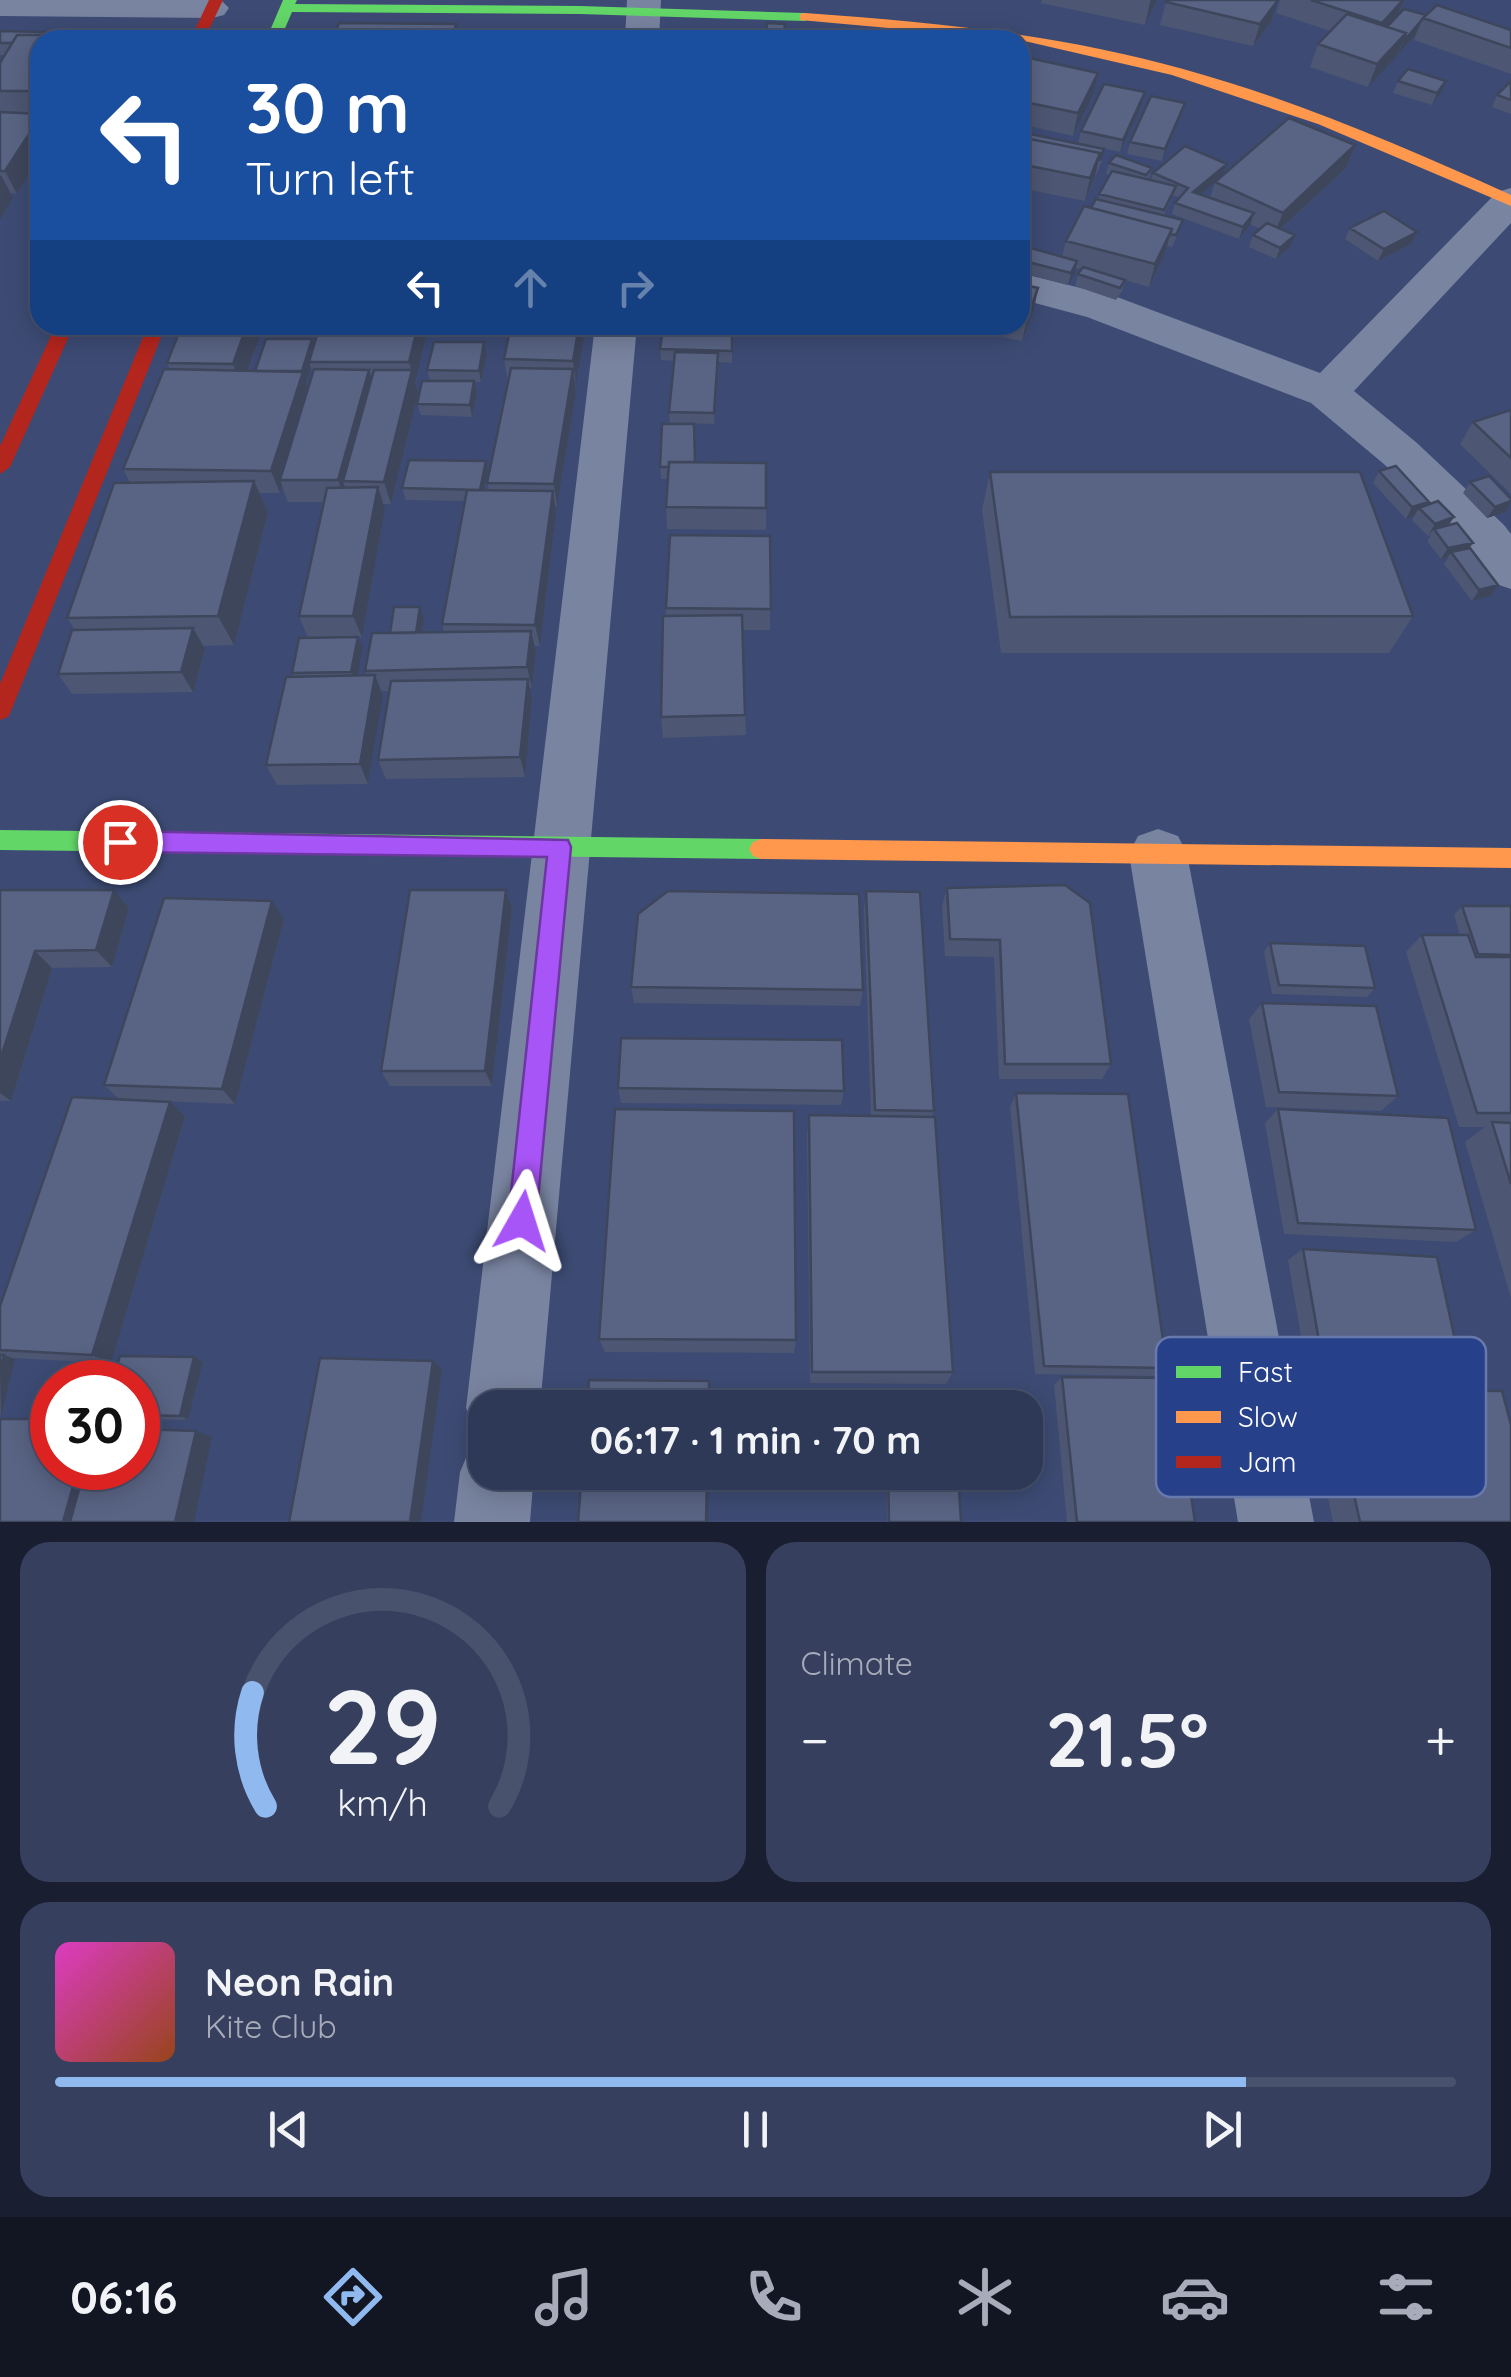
<!DOCTYPE html>
<html lang="en">
<head>
<meta charset="utf-8">
<style>
  :root { --surface:#2e3857; --page:#363f5d; --text:#f1f3f6; --muted:#a7acba; --line:#49526d; --accent:#90b9f0 }
  body { margin:0; font-family:Quicksand,sans-serif; background:var(--page); color:var(--text); height:100vh; display:flex; flex-direction:column; font-size:38px; white-space:nowrap }
  * { box-sizing:border-box; margin:0 }
  p { font-size:32px; color:var(--muted) }
  .icon { flex:none; width:55px; height:55px; fill:none; stroke:currentColor; stroke-width:2; stroke-linecap:round; stroke-linejoin:round }
  .map { position:relative; height:1522px; overflow:hidden }
  .side { display:flex; flex-direction:column; gap:20px; padding:20px; background:#191f30; flex:1 }
  .side>* { flex:none }
  .top-card { position:absolute; left:30px; top:30px; width:1000px; height:305px; border-radius:30px; box-shadow:0 5px 25px #0003,0 0 0 2px var(--line); background:#1a4fa0; color:#fff; overflow:hidden }
  .speed { position:absolute; left:30px; top:1360px; display:flex; gap:20px; font-size:50px; font-weight:700; text-align:center }
  .speed>* { display:grid; place-content:center; width:130px; height:130px; border-radius:50%; background:var(--surface); box-shadow:0 5px 25px #0003,0 0 0 2px var(--line); line-height:1 }
  .speed .limit { border:15px solid #d22; background:#fff; color:#111 }
  .pin { position:absolute; display:grid; place-items:center; width:85px; height:85px; color:#fff; margin:-42px; border:5px solid #fff; border-radius:50%; box-shadow:0 2px 10px #0007 }
  .me { position:absolute; width:110px; margin:-55px; rotate:6deg; stroke-linejoin:round; filter:drop-shadow(0 0 8px #0008) }
  .turn { display:flex; align-items:center; gap:35px; height:210px; padding:0 50px; font-size:45px }
  .turn .icon { width:130px; height:130px; stroke-width:2.5 }
  .turn b { display:block; font-size:70px; line-height:85px }
  .lanes { display:flex; align-items:center; height:95px; padding:0 50px; background:#0003; justify-content:center; gap:50px; direction:ltr }
  .lanes .off { opacity:.35 }
  .big { font-size:75px; font-weight:700; line-height:1.1 }
  .side .tile { flex:1; display:flex; flex-direction:column; justify-content:center; gap:15px; min-width:0; padding:0 35px; border-radius:30px; background:var(--page) }
  .side .dial { align-items:center; gap:0 }
  .dial svg { height:260px; overflow:visible; fill:none; stroke:var(--line); stroke-width:7; stroke-linecap:round; text-anchor:middle }
  .dial text { fill:var(--text); stroke:none }
  .song { display:flex; align-items:center; gap:30px }
  .cover { width:120px; height:120px; border-radius:15px; background:linear-gradient(135deg,hsl(310 70% 55%),hsl(20 70% 35%)) }
  .played { height:10px; border-radius:5px; background:linear-gradient(90deg,var(--accent) 85%,var(--line) 85%) }
  .keys { display:flex; justify-content:space-around; direction:ltr }
  .heat { display:flex; justify-content:space-between; align-items:center; font-size:55px; direction:ltr }
  .side .tiles { flex:1; display:grid; gap:20px; grid-template-columns:1fr 1fr }
  .tile:last-child { grid-column:span 2 }
  .trip { position:absolute; left:468px; top:1390px; width:575px; height:100px; border-radius:30px; background:var(--surface); box-shadow:0 5px 25px #0003,0 0 0 2px var(--line); font-weight:700; line-height:100px; text-align:center }
  .menu { display:flex; height:160px; justify-content:space-around; align-items:center; background:#121623; color:var(--muted) }
  .menu .icon { width:70px; height:70px }
  .menu .current { color:var(--accent) }
  .menu b { font-size:45px; color:var(--text) }
  .map>svg:first-child { display:block }
  .lines { fill:none; stroke-linecap:round; stroke-linejoin:round }
  .street { fill:#7984a0; fill-rule:evenodd }
  .fast { fill:#63d668; fill-rule:evenodd }
  .slow { fill:#ff974d; fill-rule:evenodd }
  .jam { fill:#b3261e; fill-rule:evenodd }
  .wall { fill:#4d5672; fill-rule:evenodd }
  .shaded-wall { fill:#3e465c }
  .building { fill:#596484; stroke:#3e465c; stroke-width:2.5 }
  .route { fill:#a855f7; stroke:#6d37a1; stroke-width:2.5 }
  .key { fill:#27408a; stroke:#6879ad; stroke-width:2.5 }
  .key-label { font-size:28px; fill:#fff }
</style>
</head>
<body>
<div class="map">
<svg width="1511" height="1522" viewBox="0 0 1511 1522">
  <rect width="100%" height="100%" fill="#3d4b74"/>
  <g class="lines">
    <path class="street" d="M0,0H221L229,8L224,15L212,18L0,16Z
      M627,0H661L659,40H625Z
      M1511,188V223L1354,391L1417,443L1504,525L1511,534V589L1493,583L1470,551L1385,465L1311,403L1087,317L1020,299V273L1117,297L1320,373L1497,192Z
      M595,325H637L540,1408H485V1437L477,1434L466,1408Z
      M1158,829L1178,836L1187,854L1314,1522H1238L1129,854L1138,836Z
      M485,1440V1472H534L530,1522H454L460,1472L471,1446Z"/>
    <path class="fast" d="M283,0H297L295,4L580,6L805,13L812,17L805,21L580,14L292,12L280,40H266Z
      M0,830L761,839L769,842L773,849L769,856L761,859L0,850Z"/>
    <path class="slow" d="M805,13C932,22 1059,34 1183,69C1296,100 1404,147 1511,195V206L1318,124L1172,75L1020,40L800,20V14Z
      M761,839L1511,848V868L761,859L753,856L749,849L753,842Z"/>
    <path class="jam" d="M209,0H223L204,40H190Z
      M56,325H74L10,467L0,474V446Z
      M148,325H166L11,711L8,717L0,720V684Z"/>
  </g>
  <path class="wall" d="M1042,0H1157L1145,25L1041,3Z
    M1278,0L1271,22L1253,46L1160,25L1166,2Z
    M1280,0H1404L1398,16L1426,15L1511,30V74L1414,40L1416,34L1368,87L1310,67L1318,44L1330,31L1276,13Z
    M0,31L84,33L86,40H40V156L17,194L10,193L13,198L0,220V91L5,55H0Z
    M1020,56L1093,95L1073,136L1020,124Z
    M1398,81L1441,93L1432,105L1393,93Z
    M1511,81V114L1492,107L1497,95Z
    M1145,92L1142,104L1120,152L1078,143L1081,131Z
    M1185,103L1162,161L1127,154L1130,142Z
    M1020,132L1102,161L1085,201L1020,188Z
    M1355,145L1346,168L1281,229L1290,247L1276,259L1249,247L1253,235L1260,229L1250,224L1239,239L1172,214L1175,203L1180,198L1173,195L1164,215L1179,232L1172,247L1167,246L1149,287L1125,280L1122,291L1116,300L1075,286L1078,274L1082,269L1076,268L1068,285L1020,272V245L1062,257L1066,241L1098,199L1109,175L1106,174L1109,163L1152,168L1149,180H1151L1153,173L1227,164L1223,175L1201,194L1210,198L1215,182Z
    M1350,228L1417,232L1411,244L1378,261L1345,239Z
    M1020,284L1034,310L1022,341L946,325H1020Z
    M182,325H264L248,371H255L314,345L320,325H429L415,383L418,393L391,504H383L385,509L362,637L308,638L299,616L324,502H288L282,486L280,493H260L268,512L234,645L203,646L205,649L193,692L72,694L58,674L75,630L67,618L130,483L123,469L170,370L167,363ZM311,368L313,374L308,388L306,382Z
    M511,325H586L575,383L576,392L557,506H555L556,513L540,646H534L536,652L532,688H530L532,699L525,777L386,779L378,760L389,691H381L383,696L368,784L277,785L266,765L294,677L292,673L363,648L357,676H367L365,671L390,633L420,607L424,618L422,633L444,632L442,624L465,501L406,500L402,488L486,461L488,472L485,490H489L487,483L508,382L504,359Z
    M732,325V363L718,362L714,424L670,423L669,412L674,361L661,360L660,349Z
    M484,342L487,354L481,382H474L477,393L472,417L421,415L417,404L430,381L427,370Z
    M1511,410V494L1460,444L1473,422Z
    M695,462L766,463V530L667,529L666,507L668,479H661L660,467Z
    M1379,471L1428,505L1449,525L1498,585L1491,596L1472,601L1444,564L1448,558L1441,559L1427,541L1431,535L1428,536L1412,520L1414,516L1406,519L1373,483Z
    M990,472L1413,616L1389,653H1001L982,510Z
    M1470,482L1506,512L1487,518L1463,493Z
    M770,536V630H742L746,735L663,738L661,717L666,608Z
    M1065,885L1111,1064L1102,1079H999L994,957L945,956L942,906L947,888Z
    M0,890L129,908L112,967L52,968L11,1101H0Z
    M506,890L512,908L492,1086H390L381,1071Z
    M866,891L934,1111L932,1117L953,1372L946,1384L810,1383L807,1135L809,1115L871,1116L864,909Z
    M1462,906H1511V1298L1465,1142L1485,1127H1459L1406,952L1422,935H1460L1454,915Z
    M284,919L235,1104L131,1100L185,1116L111,1363L11,1358L15,1359L0,1417V1306L120,1100L104,1085Z
    M1270,943L1375,988L1367,997L1272,994L1264,952Z
    M631,987L863,990L860,1006L634,1003Z
    M1262,1003L1398,1096L1381,1111L1266,1107L1249,1019Z
    M618,1088L844,1091L841,1105L621,1103Z
    M1016,1093L1167,1368L1155,1376L1035,1374L1010,1107Z
    M1278,1109L1476,1230L1456,1242L1284,1234L1265,1123Z
    M1303,1249L1462,1372L1442,1380L1307,1372L1288,1260Z
    M599,1339L796,1340L794,1353L605,1352Z
    M194,1357L203,1362L188,1420L138,1419V1382Z
    M1062,1377L1195,1522H1067L1054,1385Z
    M1331,1390L1511,1522H1333L1308,1401Z
    M886,1472H958L961,1522H887Z"/>
  <path class="shaded-wall" d="M1151,0H1157L1145,25L1150,2Z
    M1278,0L1271,22L1253,46L1260,24Z
    M1404,0L1395,22L1373,46L1382,23Z
    M1421,23L1416,34L1398,54L1403,42Z
    M456,24L459,40H452Z
    M1406,33L1397,56L1368,87L1377,64Z
    M1098,73L1093,95L1073,136L1078,113Z
    M1446,81L1441,93L1432,105L1437,93Z
    M1145,92L1142,104L1120,152L1123,140Z
    M1185,103L1181,115L1162,161L1165,149Z
    M40,117V156L17,194L5,171Z
    M1355,145L1346,168L1274,235L1283,213Z
    M1100,153L1095,176L1085,201L1090,178Z
    M1227,164L1223,175L1190,204L1193,192Z
    M1,175L13,198L0,220V176Z
    M1254,213L1250,225L1239,239L1243,227Z
    M1172,229L1165,252L1149,287L1155,264Z
    M1417,232L1411,244L1378,261L1384,249Z
    M1295,235L1290,247L1276,259L1280,248Z
    M1077,261L1075,273L1068,285L1071,273Z
    M1038,288L1034,310L1022,341L1027,319Z
    M247,325H264L242,386L233,364Z
    M418,325H429L415,383L418,393L391,504L384,482L412,373L409,362Z
    M579,325H586L576,383L573,361Z
    M312,339L316,351L309,362L311,368L306,382L310,394L280,480L282,486L280,493L271,471Z
    M484,342L487,354L481,382L479,371Z
    M573,369L576,392L557,506L554,484Z
    M369,370L376,393L343,481L348,496L346,503L338,480Z
    M474,381L477,393L472,417L470,405Z
    M486,461L488,472L482,501L480,490Z
    M254,481L268,512L234,645L218,616Z
    M378,487L385,509L362,637L353,616Z
    M553,491L556,513L540,646L535,625Z
    M1511,501L1506,512L1487,518L1495,507Z
    M1429,502L1423,513L1419,508L1414,516L1406,519L1412,507Z
    M1454,517L1447,528L1434,529L1428,536L1435,524Z
    M1473,543L1465,554L1451,552L1447,558L1441,559L1448,548Z
    M1498,585L1491,596L1472,601L1479,590Z
    M420,607L424,618L420,645L416,634Z
    M193,628L205,649L193,692L181,672Z
    M531,631L536,652L532,688L527,667Z
    M358,637L363,648L356,683L351,672Z
    M375,675L383,696L368,784L360,764Z
    M528,679L532,699L525,777L520,757Z
    M114,890L129,908L112,967L96,950Z
    M506,890L512,908L492,1086L485,1071Z
    M272,901L284,919L235,1104L222,1089Z
    M35,951L52,968L11,1101L0,1093V1060Z
    M170,1102L185,1116L111,1363L92,1355Z
    M4,1355L15,1359L1,1417L0,1371Z
    M194,1357L203,1362L188,1420L180,1416Z
    M433,1361L442,1369L421,1522H410Z
    M196,1431L212,1437L194,1522H175Z
    M78,1468H99L85,1522H63Z
    M707,1472H709L708,1522H706Z"/>
  <path class="building" d="M1167,0H1278L1260,24L1166,2Z
    M1311,0H1403L1382,23Z
    M1437,5L1511,30V48L1423,18Z
    M1404,9L1426,15L1403,42L1406,33L1387,27Z
    M1347,14L1406,33L1377,64L1318,44Z
    M339,23L456,24L452,40H333Z
    M767,23L785,24L784,32L826,34L825,40H711L713,30L766,32Z
    M0,31L84,33L80,40L78,35H17L12,43H0Z
    M856,32L936,40H854Z
    M17,35H78L75,40H40V91H0V63Z
    M558,37L587,38V40H557Z
    M1020,56L1098,73L1078,113L1020,101Z
    M1408,69L1446,81L1437,93L1398,81Z
    M1511,81V100L1497,95Z
    M1104,84L1145,92L1123,140L1081,131Z
    M1151,96L1185,103L1165,149L1130,142Z
    M0,112L40,114V117L5,171H0Z
    M1289,118L1355,145L1283,213L1215,182Z
    M1020,132L1104,149L1099,161L1100,153L1020,137Z
    M1020,137L1100,153L1090,178L1020,164Z
    M1185,146L1227,164L1193,192L1254,213L1243,227L1175,203L1188,188L1153,173Z
    M1116,155L1152,168L1146,175L1109,163Z
    M1112,171L1176,186L1164,210L1099,194Z
    M1096,199L1183,220L1176,235L1170,234L1172,229L1091,208Z
    M1084,206L1172,229L1155,264L1066,241Z
    M1384,211L1417,232L1384,249L1350,228Z
    M1267,223L1295,235L1280,248L1253,235Z
    M1020,245L1077,261L1071,273L1020,260Z
    M1083,267L1125,280L1120,288L1078,274Z
    M1020,284L1038,288L1027,319L1020,317Z
    M182,325H247L233,364L167,363Z
    M320,325H418L409,362H309Z
    M511,325H579L573,361L504,359Z
    M670,325H732V351L660,349L663,328H670Z
    M266,339H312L302,371H255Z
    M434,342H484L479,371L427,370Z
    M675,352L718,353L714,413L669,412Z
    M511,368L573,369L554,484L487,483Z
    M164,369L303,372L271,471L123,469Z
    M314,369L369,370L338,480H280Z
    M374,370H412L384,482L343,481Z
    M422,381H474L470,405L417,404Z
    M1511,410V458L1473,422Z
    M662,424H694L695,462H669V467H660Z
    M409,460L486,461L480,490L402,488Z
    M669,462L766,463V508L666,507Z
    M1396,466L1429,502L1412,507L1379,471Z
    M990,472H1360L1413,616L1010,617Z
    M1489,476L1511,499V501L1495,507L1470,482Z
    M254,481L218,616L67,618L114,483Z
    M378,487L353,616H299L327,488Z
    M467,490L553,491L535,625L442,624Z
    M1438,501L1454,517L1435,524L1419,508Z
    M1457,523L1473,543L1448,548L1434,529Z
    M670,535L770,536L771,609L666,608Z
    M1470,548L1498,585L1479,590L1451,552Z
    M394,607H420L416,633H390Z
    M742,615L745,715L661,717L663,616Z
    M193,628L181,672L58,674L72,630Z
    M531,631L527,667L365,671L372,633Z
    M358,637L351,672L292,673L299,638Z
    M375,675L360,764L266,765L286,677Z
    M528,679L520,757L378,760L391,681Z
    M1065,885L1090,903L1111,1064H1005L1000,940L950,939L947,888Z
    M0,890H114L96,950L35,951L0,1060Z
    M410,890H506L485,1071H381Z
    M668,891L859,894L863,990L631,987L638,914Z
    M866,891L920,892L934,1111L875,1110Z
    M164,898L272,901L222,1089L104,1085Z
    M1462,906H1511V955L1478,954Z
    M1422,935H1468L1476,957H1511V1113H1477Z
    M1270,943L1365,946L1375,988L1279,985Z
    M1262,1003L1376,1006L1398,1096L1279,1092Z
    M621,1038L842,1040L844,1091L618,1088Z
    M1016,1093L1128,1094L1167,1368L1044,1366Z
    M72,1097L170,1102L92,1355L0,1350V1306Z
    M615,1109L794,1111L796,1340L599,1339Z
    M1278,1109L1448,1118L1476,1230L1298,1223Z
    M809,1115L935,1117L953,1372H812Z
    M1492,1122L1511,1123V1184Z
    M1303,1249L1437,1257L1462,1372L1323,1364Z
    M0,1355H4L0,1371Z
    M120,1356L194,1357L180,1416L138,1415V1382H112Z
    M320,1358L433,1361L410,1522H289Z
    M1062,1377L1174,1378L1195,1522H1077Z
    M589,1380L709,1381V1408H587Z
    M1331,1390L1502,1391L1511,1425V1522H1360Z
    M0,1419H52V1468H78L63,1522H0Z
    M138,1429L196,1431L175,1522H70L85,1468H138Z
    M582,1472H707L706,1522H578Z
    M888,1472H958L961,1522H889Z"/>
  <path class="route" d="M120,831L568,840L571,847L536,1221L532,1231L522,1235L512,1231L508,1221L547,857L120,852L112,849L108,842L112,834Z"/>
  <rect x="1156" y="1337" width="330" height="160" rx="15" class="key"/>
  <rect x="1176" y="1366" width="45" height="12" fill="#63d668"/>
  <rect x="1176" y="1411" width="45" height="12" fill="#ff974d"/>
  <rect x="1176" y="1456" width="45" height="12" fill="#b3261e"/>
  <g class="key-label">
    <text x="1238" y="1382">Fast</text>
    <text x="1238" y="1427">Slow</text>
    <text x="1238" y="1472">Jam</text>
  </g>
</svg>
<div class="speed"><div class="limit">30</div></div>
<div class="pin" style="left:120px;top:842px;background:#d93025"><svg class="icon" aria-label="arrive" viewBox="0 0 24 24"><path d="M6 21V4h12l-3 4 3 4H6"/></svg></div>
<svg class="me" style="left:522px;top:1221px" viewBox="-20 -20 40 40"><path d="M0-17L14 15 0 8-14 15z" fill="#a855f7" stroke="#fff" stroke-width="4"/></svg>
<div class="trip">06:17 · 1 min · 70 m</div>
<div class="top-card">
<div class="turn"><svg class="icon" aria-label="left" viewBox="0 0 24 24"><path d="M17 20v-9H6M10 6l-5 5 5 5"/></svg><div><b>30 m</b>Turn left</div></div>
<div class="lanes"><svg class="icon" aria-label="left" viewBox="0 0 24 24"><path d="M17 20v-9H6M10 6l-5 5 5 5"/></svg><svg class="icon off" aria-label="ahead" viewBox="0 0 24 24"><path d="M12 20V5M6 11l6-6 6 6"/></svg><svg class="icon off" aria-label="right" viewBox="0 0 24 24"><path d="M7 20v-9h11M14 6l5 5-5 5"/></svg></div>
</div>
</div>
<section class="side">
<div class="tiles">
<div class="tile dial"><svg viewBox="0 0 100 80">
<path d="M14 69A42 42 0 1 1 86 69"/>
<path d="M14 69A42 42 0 0 1 10 34" stroke="#90b9f0"/>
<text x="50" y="56" font-size="32" font-weight="700">29</text>
<text x="50" y="72" font-size="11">km/h</text>
</svg></div>
<div class="tile"><p>Climate</p>
<div class="heat"><a>−</a><b class="big">21.5°</b><a>+</a></div>
</div>
<div class="tile">
<div class="song"><i class="cover"></i><div><b>Neon Rain</b><p>Kite Club</p></div></div>
<div class="played"></div>
<div class="keys"><svg class="icon" aria-label="previous" viewBox="0 0 24 24"><path d="M18 5L8 12l10 7zM5 5v14"/></svg><svg class="icon" aria-label="pause" viewBox="0 0 24 24"><path d="M8 5v14M16 5v14"/></svg><svg class="icon" aria-label="next" viewBox="0 0 24 24"><path d="M6 5l10 7-10 7zM19 5v14"/></svg></div>
</div>
</div>
</section>
<nav class="menu">
<b>06:16</b>
<svg class="icon current" aria-label="directions" viewBox="0 0 24 24"><path d="M12 3l9 9-9 9-9-9zM9 14v-3h6M13 9l2 2-2 2"/></svg>
<svg class="icon" aria-label="music" viewBox="0 0 24 24"><path d="M9 18V5l10-2v13"/><circle cx="6" cy="18" r="3"/><circle cx="16" cy="16" r="3"/></svg>
<svg class="icon" aria-label="phone" viewBox="0 0 24 24"><path d="M5 4h4l2 5-3 2q2 4 5 5l2-3 5 2v4C11 20 4 13 5 4z"/></svg>
<svg class="icon" aria-label="climate" viewBox="0 0 24 24"><path d="M12 3v18M4 7l16 10M4 17L20 7"/></svg>
<svg class="icon" aria-label="car" viewBox="0 0 24 24"><path d="M5 17H2v-5l4-1 3-4h7l3 4 3 1v5h-3M9 17h6M6 11h13"/><circle cx="7" cy="17" r="2"/><circle cx="17" cy="17" r="2"/></svg>
<svg class="icon" aria-label="filters" viewBox="0 0 24 24"><path d="M4 7h16M4 17h16"/><circle cx="9" cy="7" r="2"/><circle cx="15" cy="17" r="2"/></svg>
</nav>
</body>
</html>
